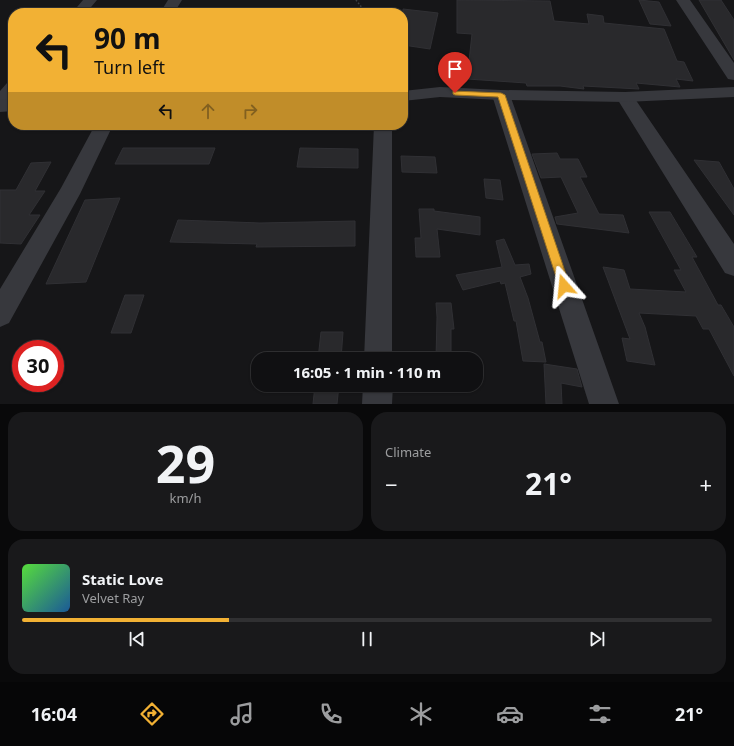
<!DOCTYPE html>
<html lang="en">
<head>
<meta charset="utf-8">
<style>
  :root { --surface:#101012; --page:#19191b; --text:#f1f3f6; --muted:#9c9d9f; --line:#303032; --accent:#f2b134 }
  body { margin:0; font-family:"Noto Sans",sans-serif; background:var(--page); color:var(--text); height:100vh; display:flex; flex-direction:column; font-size:15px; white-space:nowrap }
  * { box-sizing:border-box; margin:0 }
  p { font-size:13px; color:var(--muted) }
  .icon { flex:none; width:22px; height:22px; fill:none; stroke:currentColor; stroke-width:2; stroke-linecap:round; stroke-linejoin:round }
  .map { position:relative; height:404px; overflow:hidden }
  .sheet { display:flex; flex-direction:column; gap:8px; padding:8px; background:#09090a; flex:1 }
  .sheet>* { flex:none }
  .banner { position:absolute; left:8px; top:8px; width:400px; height:122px; border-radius:16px; box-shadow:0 1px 3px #0004,0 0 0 1px var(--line); background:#f2b134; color:#111; overflow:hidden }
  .speed { position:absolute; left:12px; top:340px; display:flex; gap:8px; font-size:20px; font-weight:700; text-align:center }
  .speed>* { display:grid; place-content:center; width:52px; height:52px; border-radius:50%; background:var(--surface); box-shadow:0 1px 3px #0004,0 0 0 1px var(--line); line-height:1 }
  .speed .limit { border:6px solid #d22; background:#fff; color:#111 }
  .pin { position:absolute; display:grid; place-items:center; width:34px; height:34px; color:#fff; margin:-41px -17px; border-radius:50% 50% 50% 0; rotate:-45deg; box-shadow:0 0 4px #0007 }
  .pin .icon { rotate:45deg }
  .me { position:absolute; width:44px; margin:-22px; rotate:342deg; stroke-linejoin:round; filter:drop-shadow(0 0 3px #0008) }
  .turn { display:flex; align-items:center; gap:14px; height:84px; padding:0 20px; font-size:18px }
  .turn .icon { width:52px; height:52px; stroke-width:2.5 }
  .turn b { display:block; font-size:28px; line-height:34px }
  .lanes { display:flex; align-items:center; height:38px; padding:0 20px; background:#0003; justify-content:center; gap:20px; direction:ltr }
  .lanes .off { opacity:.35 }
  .big { font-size:30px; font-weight:700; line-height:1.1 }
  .sheet .tile { flex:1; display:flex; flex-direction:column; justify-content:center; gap:6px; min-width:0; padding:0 14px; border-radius:16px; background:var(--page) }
  .sheet .dial { align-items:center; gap:0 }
  .dial b { font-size:52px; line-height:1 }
  .song { display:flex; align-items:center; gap:12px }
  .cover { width:48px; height:48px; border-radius:6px; background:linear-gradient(135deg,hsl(110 70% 55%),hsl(210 70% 35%)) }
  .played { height:4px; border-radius:2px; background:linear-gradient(90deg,var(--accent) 30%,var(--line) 30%) }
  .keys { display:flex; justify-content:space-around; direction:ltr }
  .heat { display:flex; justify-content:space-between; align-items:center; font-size:22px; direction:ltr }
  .sheet .tiles { flex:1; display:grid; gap:8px; grid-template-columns:1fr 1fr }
  .tile:last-child { grid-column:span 2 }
  .trip { position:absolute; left:251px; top:352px; width:232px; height:40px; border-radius:16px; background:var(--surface); box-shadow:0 1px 3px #0004,0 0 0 1px var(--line); font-weight:700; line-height:40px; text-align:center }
  .dock { display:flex; height:64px; justify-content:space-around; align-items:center; background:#060607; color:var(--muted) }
  .dock .icon { width:28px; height:28px }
  .dock .active { color:var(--accent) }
  .dock b { font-size:18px; color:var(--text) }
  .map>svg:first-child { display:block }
  .building { fill:#29292c; stroke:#303034 }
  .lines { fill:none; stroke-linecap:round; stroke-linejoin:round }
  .path { stroke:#3d3f44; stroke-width:1.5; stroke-dasharray:1.5 2; stroke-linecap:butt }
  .minor { fill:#37383d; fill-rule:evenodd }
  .tertiary { fill:#37383d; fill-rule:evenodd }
  .route { fill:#f2b134; stroke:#9d7322 }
</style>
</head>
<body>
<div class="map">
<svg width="734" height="404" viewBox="0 0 734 404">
  <rect width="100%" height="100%" fill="#161618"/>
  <path class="building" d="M457,0L550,1L554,21L589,24L587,14L603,16L604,23L664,29L677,61L684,62L693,81L676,79L680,87L636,83L639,89L583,86L584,89L560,86H527L526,83L467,79L472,34L457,33Z
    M639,0L659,2L671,26L650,24Z
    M699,0H721L734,20V60Z
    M403,9L438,13L430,49L403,45Z
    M123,148H215L209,164H115Z
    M300,148L358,149V168L297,167Z
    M557,153L560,159H578L587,177H580L599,214L623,215L629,233L557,224L555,217L578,213L561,177L541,178L532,154Z
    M401,156L435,157L437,173L402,172Z
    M694,160L719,162L734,189V215Z
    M51,162L35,191H45L29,215H40L21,244L0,243V190H16L31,163Z
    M484,179L500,180L503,200L486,198Z
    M120,198L86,282L46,284L85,200Z
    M419,209H434V211L480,217V235L437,229L440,257H416L415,238H421Z
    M649,212H670L697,257H692L718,305H721L734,327V376L709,329H703L696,316L639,313L645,327L655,365L627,361L622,338L630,339L603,267L624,270L630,289L686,292L674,270H681Z
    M178,220L260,223L355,221V246L256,247L257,244L170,242Z
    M504,239L515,265L529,264L531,274L520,277L528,298L540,342H542L546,362L523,361L516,321H514L505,283L501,284L500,281L463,290L456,275L502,267L496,241Z
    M125,295H144L131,333H111Z
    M436,303H451L454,329H451V359H436L437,317Z
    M321,332H343L341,359H318Z
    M544,364L577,369L582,387L561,383L562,404H546Z
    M315,385H339L337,404H313Z"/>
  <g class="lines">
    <path class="path" d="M356,0L363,9L364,13"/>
    <path class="minor" d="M83,0H97L86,13H72Z
      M168,0H182L174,13H160Z
      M676,0H690L734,63V80L728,79Z
      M13,82C13,94 14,104 0,108V91L7,83Z
      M501,90L507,91L510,95L619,404H589L492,95L495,91Z
      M625,92L631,93L734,244V276L725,273L616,97L619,93Z
      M95,125H113L80,194L9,323L0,327V289L61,188Z
      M374,125H392V359H364Z
      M363,385H393L392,404H362Z"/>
    <path class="tertiary" d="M440,87L501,90L625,92L734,87V97L625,102L501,100L440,97L403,101V91Z
      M13,99V111L0,112V100Z"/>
  </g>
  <path class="route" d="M453,91L501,93L505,95L570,286L568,290L564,291L561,290L559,286L498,97L455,95L453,94Z"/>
</svg>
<div class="speed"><div class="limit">30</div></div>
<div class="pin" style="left:455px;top:93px;background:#d93025"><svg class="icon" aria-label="arrive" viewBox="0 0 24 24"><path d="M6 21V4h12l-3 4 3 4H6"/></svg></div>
<svg class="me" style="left:564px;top:286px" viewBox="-20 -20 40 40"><path d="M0-17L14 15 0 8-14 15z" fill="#f2b134" stroke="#fff" stroke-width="4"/></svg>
<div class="trip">16:05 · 1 min · 110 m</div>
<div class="banner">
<div class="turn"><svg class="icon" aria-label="left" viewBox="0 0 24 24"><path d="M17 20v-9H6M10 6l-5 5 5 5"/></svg><div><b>90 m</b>Turn left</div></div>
<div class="lanes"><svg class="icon" aria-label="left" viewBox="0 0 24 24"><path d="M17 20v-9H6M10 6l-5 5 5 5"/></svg><svg class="icon off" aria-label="ahead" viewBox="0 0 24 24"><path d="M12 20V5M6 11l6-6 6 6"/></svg><svg class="icon off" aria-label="right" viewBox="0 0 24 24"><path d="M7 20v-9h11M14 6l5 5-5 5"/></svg></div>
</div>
</div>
<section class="sheet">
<div class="tiles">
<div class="tile dial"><b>29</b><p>km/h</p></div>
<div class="tile"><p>Climate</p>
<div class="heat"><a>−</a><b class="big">21°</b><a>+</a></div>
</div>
<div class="tile">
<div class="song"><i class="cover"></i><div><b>Static Love</b><p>Velvet Ray</p></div></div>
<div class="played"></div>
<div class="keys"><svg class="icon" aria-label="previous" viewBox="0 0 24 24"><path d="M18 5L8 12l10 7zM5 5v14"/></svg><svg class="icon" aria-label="pause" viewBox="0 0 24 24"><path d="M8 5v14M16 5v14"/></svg><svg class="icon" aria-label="next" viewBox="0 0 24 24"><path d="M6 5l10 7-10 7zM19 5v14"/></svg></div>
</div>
</div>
</section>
<nav class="dock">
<b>16:04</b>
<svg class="icon active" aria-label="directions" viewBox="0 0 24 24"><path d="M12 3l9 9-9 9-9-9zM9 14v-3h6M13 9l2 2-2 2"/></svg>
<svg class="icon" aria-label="music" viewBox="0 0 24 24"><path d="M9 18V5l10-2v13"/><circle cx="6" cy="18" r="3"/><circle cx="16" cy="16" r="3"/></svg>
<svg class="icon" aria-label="phone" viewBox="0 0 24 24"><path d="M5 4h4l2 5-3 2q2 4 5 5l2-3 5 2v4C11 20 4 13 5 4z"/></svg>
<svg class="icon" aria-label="climate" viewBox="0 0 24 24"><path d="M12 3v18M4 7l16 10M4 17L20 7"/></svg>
<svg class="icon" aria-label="car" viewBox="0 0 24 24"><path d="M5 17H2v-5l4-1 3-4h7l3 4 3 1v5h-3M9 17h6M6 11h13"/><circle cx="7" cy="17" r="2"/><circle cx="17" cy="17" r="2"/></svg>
<svg class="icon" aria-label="filters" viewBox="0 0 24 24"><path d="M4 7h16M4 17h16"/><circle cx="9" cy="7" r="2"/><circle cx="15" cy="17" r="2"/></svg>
<b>21°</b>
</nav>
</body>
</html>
